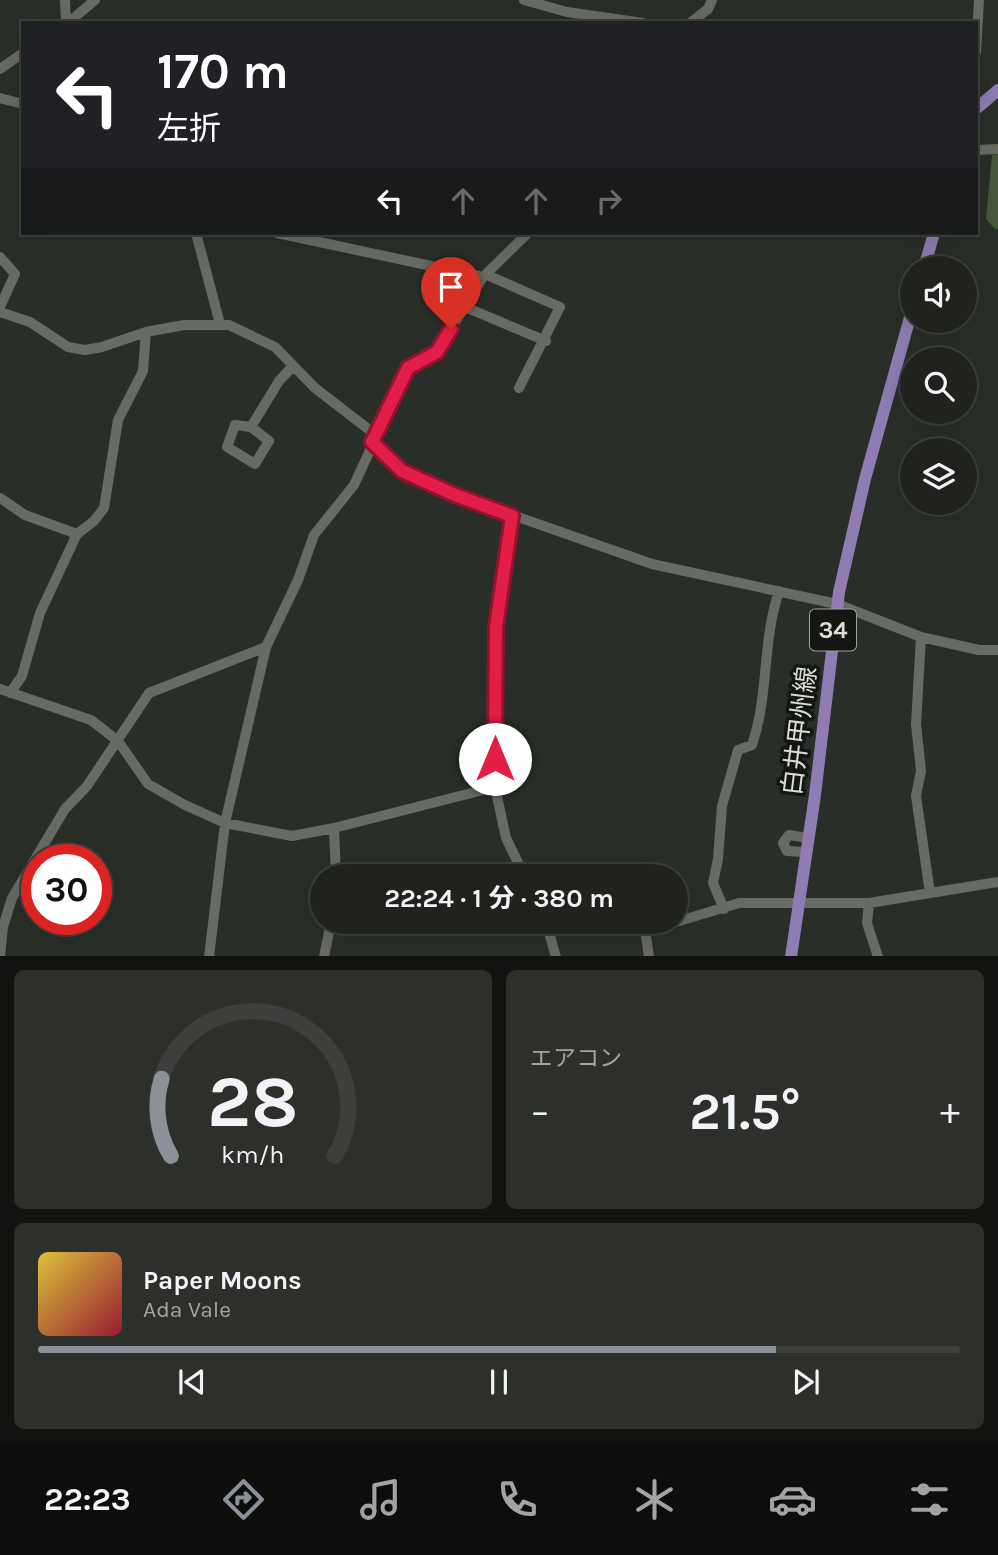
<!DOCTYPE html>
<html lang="ja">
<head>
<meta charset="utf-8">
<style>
  :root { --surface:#20221e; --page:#2d2f2b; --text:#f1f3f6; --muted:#a2a4a4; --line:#3d3f3c; --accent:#8c9099 }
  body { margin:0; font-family:Karla,"Noto Sans JP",sans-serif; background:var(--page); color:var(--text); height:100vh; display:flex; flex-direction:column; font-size:26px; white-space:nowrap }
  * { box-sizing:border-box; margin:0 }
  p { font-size:23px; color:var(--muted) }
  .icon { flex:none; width:38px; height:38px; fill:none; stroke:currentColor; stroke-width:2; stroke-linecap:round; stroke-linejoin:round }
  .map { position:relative; height:956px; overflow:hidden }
  .details { display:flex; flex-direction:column; gap:14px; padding:14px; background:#121310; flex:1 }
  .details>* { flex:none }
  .top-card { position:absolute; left:21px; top:21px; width:957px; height:214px; border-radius:0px; box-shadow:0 7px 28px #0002,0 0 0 2px var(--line); background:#202124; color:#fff; overflow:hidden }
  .controls { position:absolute; left:900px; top:256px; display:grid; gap:14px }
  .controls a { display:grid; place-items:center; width:77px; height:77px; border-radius:50%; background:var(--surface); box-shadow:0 7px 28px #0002,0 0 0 2px var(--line); font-size:35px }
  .speed { position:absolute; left:21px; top:844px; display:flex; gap:14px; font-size:35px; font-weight:700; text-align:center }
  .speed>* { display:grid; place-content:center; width:91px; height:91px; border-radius:50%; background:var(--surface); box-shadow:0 7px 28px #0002,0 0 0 2px var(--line); line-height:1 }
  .speed .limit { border:10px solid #d22; background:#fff; color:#111 }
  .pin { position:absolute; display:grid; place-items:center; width:60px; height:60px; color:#fff; margin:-72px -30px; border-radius:50% 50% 50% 0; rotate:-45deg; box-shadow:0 0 7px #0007 }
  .pin .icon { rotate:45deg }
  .me { position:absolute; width:77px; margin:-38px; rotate:0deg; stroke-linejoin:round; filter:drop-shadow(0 0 5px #0008) }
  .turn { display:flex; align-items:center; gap:24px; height:147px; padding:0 21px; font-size:32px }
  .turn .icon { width:91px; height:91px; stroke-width:2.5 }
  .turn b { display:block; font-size:49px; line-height:60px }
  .lanes { display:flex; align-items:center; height:66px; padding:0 21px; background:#0003; justify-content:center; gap:35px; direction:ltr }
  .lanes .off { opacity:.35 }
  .big { font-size:52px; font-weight:700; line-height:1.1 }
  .details .tile { flex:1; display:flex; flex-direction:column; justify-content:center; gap:10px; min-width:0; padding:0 24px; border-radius:10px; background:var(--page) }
  .details .dial { align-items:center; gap:0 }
  .dial svg { height:182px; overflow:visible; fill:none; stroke:var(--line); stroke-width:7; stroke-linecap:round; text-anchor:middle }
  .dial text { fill:var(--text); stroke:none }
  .song { display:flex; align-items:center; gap:21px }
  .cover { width:84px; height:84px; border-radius:10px; background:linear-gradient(135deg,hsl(50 70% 55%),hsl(350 70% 35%)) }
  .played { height:7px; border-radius:4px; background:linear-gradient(90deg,var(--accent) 80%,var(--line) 80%) }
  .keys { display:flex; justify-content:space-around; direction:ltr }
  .heat { display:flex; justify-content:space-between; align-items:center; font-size:38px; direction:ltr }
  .details .tiles { flex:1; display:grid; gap:14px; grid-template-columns:1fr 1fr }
  .tile:last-child { grid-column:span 2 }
  .trip { position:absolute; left:310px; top:864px; width:378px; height:70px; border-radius:35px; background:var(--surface); box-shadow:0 7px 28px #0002,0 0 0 2px var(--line); font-weight:700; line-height:70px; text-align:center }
  .dock { display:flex; height:112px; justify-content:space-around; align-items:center; background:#0d0e0c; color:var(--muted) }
  .dock .icon { width:49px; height:49px }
  .dock .active { color:var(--accent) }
  .dock b { font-size:32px; color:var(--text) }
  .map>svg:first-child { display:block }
  .green { fill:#46593b }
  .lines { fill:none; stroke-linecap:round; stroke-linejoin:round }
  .minor { stroke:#676b64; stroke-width:10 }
  .major { stroke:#8e7cb3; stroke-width:12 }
  .route-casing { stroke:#92132f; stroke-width:18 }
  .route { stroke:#e11d48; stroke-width:12 }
  .labels { text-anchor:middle; stroke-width:7; stroke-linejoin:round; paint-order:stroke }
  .shield { fill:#141613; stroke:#9fa19d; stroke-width:2 }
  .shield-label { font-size:24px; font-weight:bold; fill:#dadcd8 }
  .street-label { font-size:26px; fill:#dadcd8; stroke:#141613 }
</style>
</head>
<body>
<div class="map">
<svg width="998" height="957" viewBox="0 0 998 957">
  <rect width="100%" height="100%" fill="#2a2e28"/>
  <path class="green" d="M998,154V229H995L986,219L992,155Z"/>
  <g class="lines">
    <path class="minor" d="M65,0L66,23
      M524,0L567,12L643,23
      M68,23L95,0
      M690,23L708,9L712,0
      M976,52L979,0
      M0,69L23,53
      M0,98L23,104
      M976,150L998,149
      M196,233L220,324
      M277,233L483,277
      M0,257L15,274L0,307
      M487,275L560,307L519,388
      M465,307L546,341
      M0,312L30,322L68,347L85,350L102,347L146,332L184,325H229L275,347L315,388L376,435
      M251,427L269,441L255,464L227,447L235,425L251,427L279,381L293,366
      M372,442L402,471L455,495L652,564L837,604L921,637L979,650H998
      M0,498L25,515L77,534
      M512,516L496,627L495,787L506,838L525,877
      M921,637L916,724L921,771L916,796L930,893
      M0,689L91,720L118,741L148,784L185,805L225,823L292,836L334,828L495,787
      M10,693L22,676L40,613L77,534L94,521L104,508L118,420L143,371L146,332
      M334,828L336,877
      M806,852L787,851L783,843L789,835L808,838
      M869,903L867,923L878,957
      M724,909L713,883L718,859L722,806L738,750L752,745C769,695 762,642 779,591
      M546,922L556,957
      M627,922L645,929L672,922
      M676,922L739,903H869L998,882
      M645,929L649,957
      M0,956L3,927L12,898L65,809L87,786L149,693L266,647
      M209,957L225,823L266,647L298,580L314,535L354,485L408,368L437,352L483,277L528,233
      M324,957L331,922"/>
    <path class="major" d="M976,109L998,90
      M924,268L934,233
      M791,957L815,795L839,592L865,479L912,310"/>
  </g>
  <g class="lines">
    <g class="route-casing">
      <path id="route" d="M451,329L437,352L408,368L372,442L402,471L455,495L512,516L496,627L495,759"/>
    </g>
    <use href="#route" class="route"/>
  </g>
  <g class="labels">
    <rect class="shield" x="810" y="609.5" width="46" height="41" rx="5"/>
    <g class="shield-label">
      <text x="833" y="638">34</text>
    </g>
    <g class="street-label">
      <text transform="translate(799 731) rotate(-83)" y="9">白井甲州線</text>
    </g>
  </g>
</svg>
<div class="controls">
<a><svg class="icon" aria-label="sound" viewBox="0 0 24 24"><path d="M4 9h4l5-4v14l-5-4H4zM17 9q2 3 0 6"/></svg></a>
<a><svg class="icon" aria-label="search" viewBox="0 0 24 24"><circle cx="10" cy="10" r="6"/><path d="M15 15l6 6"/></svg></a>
<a><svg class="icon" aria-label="layers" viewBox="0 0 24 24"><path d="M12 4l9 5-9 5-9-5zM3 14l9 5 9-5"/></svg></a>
</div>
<div class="speed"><div class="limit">30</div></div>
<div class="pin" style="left:451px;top:329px;background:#d93025"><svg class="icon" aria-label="arrive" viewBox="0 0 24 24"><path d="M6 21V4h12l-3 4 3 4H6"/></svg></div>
<svg class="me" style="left:495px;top:759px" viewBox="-20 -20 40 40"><circle r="19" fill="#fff"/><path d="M0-13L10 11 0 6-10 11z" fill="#e11d48"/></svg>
<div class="trip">22:24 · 1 分 · 380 m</div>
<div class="top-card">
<div class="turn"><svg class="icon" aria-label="left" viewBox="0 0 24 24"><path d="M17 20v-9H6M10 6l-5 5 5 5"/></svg><div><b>170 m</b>左折</div></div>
<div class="lanes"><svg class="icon" aria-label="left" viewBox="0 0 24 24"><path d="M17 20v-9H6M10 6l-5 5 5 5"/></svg><svg class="icon off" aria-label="ahead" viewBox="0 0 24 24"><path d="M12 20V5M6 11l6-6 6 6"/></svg><svg class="icon off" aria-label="ahead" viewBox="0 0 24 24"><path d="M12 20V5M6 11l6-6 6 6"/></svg><svg class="icon off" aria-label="right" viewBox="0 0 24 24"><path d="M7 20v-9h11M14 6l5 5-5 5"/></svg></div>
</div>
</div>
<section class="details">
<div class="tiles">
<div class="tile dial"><svg viewBox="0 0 100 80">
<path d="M14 69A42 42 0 1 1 86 69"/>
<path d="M14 69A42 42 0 0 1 10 35" stroke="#8c9099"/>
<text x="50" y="56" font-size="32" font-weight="700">28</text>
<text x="50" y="72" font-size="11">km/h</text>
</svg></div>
<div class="tile"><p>エアコン</p>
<div class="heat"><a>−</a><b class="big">21.5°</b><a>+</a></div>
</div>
<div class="tile">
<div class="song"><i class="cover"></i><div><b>Paper Moons</b><p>Ada Vale</p></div></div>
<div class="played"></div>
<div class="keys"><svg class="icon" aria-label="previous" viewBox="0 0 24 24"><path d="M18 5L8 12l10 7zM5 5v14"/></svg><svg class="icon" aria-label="pause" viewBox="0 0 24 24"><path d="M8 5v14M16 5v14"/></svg><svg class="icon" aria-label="next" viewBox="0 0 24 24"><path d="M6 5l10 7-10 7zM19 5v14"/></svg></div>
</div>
</div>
</section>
<nav class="dock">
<b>22:23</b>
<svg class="icon active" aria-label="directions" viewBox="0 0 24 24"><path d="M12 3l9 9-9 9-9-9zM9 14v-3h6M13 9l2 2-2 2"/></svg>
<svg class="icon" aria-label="music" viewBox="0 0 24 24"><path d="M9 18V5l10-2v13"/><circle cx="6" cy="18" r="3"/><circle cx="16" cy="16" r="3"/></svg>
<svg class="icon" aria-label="phone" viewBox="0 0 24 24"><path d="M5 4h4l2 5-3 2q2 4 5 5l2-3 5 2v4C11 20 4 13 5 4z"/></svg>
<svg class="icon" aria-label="climate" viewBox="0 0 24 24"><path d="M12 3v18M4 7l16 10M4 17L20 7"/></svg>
<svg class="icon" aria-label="car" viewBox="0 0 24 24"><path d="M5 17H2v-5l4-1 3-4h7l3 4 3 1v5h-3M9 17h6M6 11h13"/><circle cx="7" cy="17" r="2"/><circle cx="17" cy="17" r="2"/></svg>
<svg class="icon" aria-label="filters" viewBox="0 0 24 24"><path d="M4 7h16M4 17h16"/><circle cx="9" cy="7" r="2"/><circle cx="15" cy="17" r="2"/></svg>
</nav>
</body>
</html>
